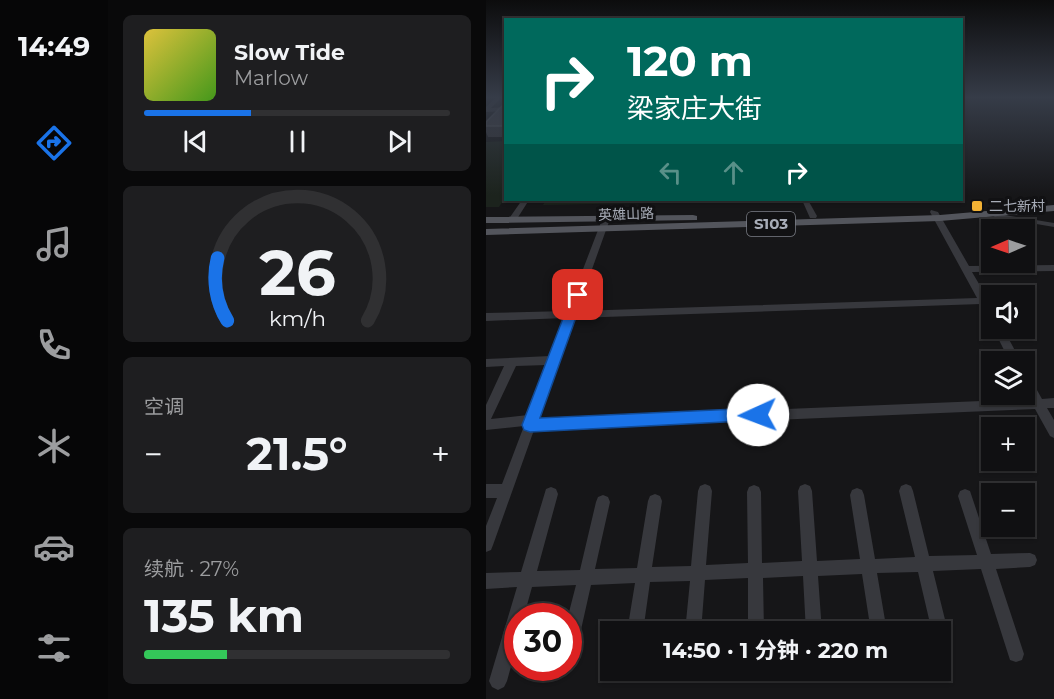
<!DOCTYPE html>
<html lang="zh">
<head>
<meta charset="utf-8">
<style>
  :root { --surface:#101012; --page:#1e1e20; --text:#f1f3f6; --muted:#9c9d9f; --line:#303032; --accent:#1a73e8 }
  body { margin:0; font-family:Montserrat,"Noto Sans SC",sans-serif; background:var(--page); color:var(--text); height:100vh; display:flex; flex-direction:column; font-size:22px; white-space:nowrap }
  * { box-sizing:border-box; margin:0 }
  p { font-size:20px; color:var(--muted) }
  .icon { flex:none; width:33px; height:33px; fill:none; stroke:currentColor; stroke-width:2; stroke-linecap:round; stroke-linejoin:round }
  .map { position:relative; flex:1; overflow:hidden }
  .side { display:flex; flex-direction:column; gap:15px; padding:15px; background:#09090a; width:378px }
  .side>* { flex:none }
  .guide { position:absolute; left:18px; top:18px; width:459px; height:183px; border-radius:0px; box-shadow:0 2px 4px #0004,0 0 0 2px var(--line); background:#00695c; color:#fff; overflow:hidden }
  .needle { width:39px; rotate:268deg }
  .tools { position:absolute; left:495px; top:219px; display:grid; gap:12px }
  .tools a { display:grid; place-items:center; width:54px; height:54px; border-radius:0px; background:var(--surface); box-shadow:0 2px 4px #0004,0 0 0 2px var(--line); font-size:30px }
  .speed { position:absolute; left:18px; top:603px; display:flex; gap:12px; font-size:30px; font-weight:700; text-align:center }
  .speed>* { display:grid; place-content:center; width:78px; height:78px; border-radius:50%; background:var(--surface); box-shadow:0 2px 4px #0004,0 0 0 2px var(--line); line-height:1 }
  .speed .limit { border:9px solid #d22; background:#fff; color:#111 }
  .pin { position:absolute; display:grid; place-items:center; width:51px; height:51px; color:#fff; margin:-26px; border-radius:12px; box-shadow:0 3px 9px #0006 }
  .me { position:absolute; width:66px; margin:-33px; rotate:268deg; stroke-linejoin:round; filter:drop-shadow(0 0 4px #0008) }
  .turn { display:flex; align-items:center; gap:21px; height:126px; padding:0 24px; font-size:27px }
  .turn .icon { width:78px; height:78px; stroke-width:2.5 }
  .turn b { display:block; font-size:42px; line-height:51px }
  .lanes { display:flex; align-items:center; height:57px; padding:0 24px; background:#0003; justify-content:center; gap:30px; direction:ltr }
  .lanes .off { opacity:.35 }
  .big { font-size:45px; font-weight:700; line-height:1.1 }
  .side .widget { flex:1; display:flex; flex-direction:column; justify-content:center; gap:9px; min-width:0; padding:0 21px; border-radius:9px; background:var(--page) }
  .side .dial { align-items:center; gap:0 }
  .dial svg { height:156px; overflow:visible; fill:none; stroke:var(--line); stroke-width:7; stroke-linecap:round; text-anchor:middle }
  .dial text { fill:var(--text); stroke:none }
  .song { display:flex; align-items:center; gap:18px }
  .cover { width:72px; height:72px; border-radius:9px; background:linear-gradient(135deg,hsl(50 70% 55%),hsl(100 70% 35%)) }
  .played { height:6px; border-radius:3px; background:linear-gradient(90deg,var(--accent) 35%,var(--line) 35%) }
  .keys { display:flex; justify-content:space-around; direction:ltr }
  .heat { display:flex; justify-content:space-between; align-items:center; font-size:33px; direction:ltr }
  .charge { height:9px; border-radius:4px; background:linear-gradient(90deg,#34c759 27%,var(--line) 0) }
  .trip { position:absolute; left:114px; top:621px; width:351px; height:60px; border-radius:0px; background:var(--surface); box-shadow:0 2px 4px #0004,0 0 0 2px var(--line); font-weight:700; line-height:60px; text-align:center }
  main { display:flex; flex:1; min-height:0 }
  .dock { display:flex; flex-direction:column; width:108px; justify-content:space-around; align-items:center; background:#060607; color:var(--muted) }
  .dock .icon { width:42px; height:42px }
  .dock .active { color:var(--accent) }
  .dock b { font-size:27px; color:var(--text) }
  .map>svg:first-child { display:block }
  .green { fill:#1c231d }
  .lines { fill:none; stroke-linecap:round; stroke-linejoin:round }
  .minor { fill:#37383d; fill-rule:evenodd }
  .major { fill:#53555c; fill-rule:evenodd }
  .wall { fill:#323236 }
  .building { fill:#3f3f44; stroke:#4f5156; stroke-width:1.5 }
  .route { fill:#1a73e8; stroke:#114b97; stroke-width:1.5 }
  .poi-dot { fill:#f2b134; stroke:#111113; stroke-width:2 }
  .labels { text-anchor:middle; stroke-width:6; stroke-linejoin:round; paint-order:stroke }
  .far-poi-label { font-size:14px; fill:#a8adb8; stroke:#111113; text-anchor:start }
  .far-street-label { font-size:14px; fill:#a8adb8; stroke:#111113 }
  .shield { fill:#111113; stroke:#7b7e86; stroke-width:1.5 }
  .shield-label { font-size:15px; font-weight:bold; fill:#a8adb8 }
</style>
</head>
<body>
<main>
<nav class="dock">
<b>14:49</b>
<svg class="icon active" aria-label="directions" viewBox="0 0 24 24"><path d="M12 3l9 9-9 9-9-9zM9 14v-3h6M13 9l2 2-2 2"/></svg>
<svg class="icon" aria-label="music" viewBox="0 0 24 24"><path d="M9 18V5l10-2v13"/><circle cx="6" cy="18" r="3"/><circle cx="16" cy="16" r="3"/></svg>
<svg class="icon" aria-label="phone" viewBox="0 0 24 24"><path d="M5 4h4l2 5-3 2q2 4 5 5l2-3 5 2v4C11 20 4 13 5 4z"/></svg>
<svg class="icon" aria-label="climate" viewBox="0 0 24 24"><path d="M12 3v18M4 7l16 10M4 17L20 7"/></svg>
<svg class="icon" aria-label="car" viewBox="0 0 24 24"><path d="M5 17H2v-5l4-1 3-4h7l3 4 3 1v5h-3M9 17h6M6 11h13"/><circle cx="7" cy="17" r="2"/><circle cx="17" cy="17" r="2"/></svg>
<svg class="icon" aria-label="filters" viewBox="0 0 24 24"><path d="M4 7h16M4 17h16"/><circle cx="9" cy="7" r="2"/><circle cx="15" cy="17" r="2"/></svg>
</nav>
<section class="side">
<div class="widget">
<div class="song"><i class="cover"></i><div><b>Slow Tide</b><p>Marlow</p></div></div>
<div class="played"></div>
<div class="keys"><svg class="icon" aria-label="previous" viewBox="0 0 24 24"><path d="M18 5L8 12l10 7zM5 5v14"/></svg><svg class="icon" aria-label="pause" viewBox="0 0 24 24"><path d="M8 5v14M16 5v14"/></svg><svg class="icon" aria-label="next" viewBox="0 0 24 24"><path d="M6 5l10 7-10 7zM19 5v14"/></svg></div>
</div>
<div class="widget dial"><svg viewBox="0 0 100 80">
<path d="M14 69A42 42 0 1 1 86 69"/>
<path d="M14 69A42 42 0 0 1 9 37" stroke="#1a73e8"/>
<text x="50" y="56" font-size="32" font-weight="700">26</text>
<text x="50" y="72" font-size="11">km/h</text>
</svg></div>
<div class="widget"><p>空调</p>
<div class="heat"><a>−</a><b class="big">21.5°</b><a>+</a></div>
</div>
<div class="widget"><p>续航 · 27%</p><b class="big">135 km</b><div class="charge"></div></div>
</section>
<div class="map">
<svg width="568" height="699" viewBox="0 0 568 699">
  <rect width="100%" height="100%" fill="#161618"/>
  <path class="green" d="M19,141V198L13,207H0V142Z
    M60,200H313L57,205Z"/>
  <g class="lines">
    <path class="minor" d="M10,97H16L5,108L20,107V111L0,112V107Z
      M36,200H43L29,222H23L22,220Z
      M316,200H322L331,216L330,218H324Z
      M445,210L452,212L483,266L568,265V271L486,272L506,306V319H503L495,304L89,318L52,419L544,399L538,389V373L542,374L556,399L568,398V408H561L568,420V438L564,436L549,409L48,430L7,545L5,550L0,552V526L11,498H0V484H16L38,426L0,430V405L18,366L0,367V359L64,356L79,318L0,321V313L81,311L117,217H120L124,219L91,311L491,298L444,212ZM61,365L42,415L5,419L30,366Z
      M506,213L568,223V227L509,217L505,215Z
      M507,328H517L535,362H524Z
      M219,484L224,486L226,491L220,565L262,563L261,492L263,487L268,485L273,487L275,492L276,563L316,561L312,491L314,486L319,484L324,486L326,491L331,561L374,559L364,495L366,490L371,488L376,490L378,495L389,559L429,557L413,491L415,486L420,484L425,486L427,491L443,556L491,555L472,496L474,491L479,489L484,491L505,554L544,553L549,555L551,560L549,565L544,567L510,569L538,654L536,660L530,662L524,660L495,569L447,571L467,652L465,658L459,660L454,659V632H446L432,572L391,573L401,632H385L376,574L332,576L336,632H320L317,576L277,578L278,632H262V578L219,580L215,632H199L204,581L164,582L157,632H141L149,583L105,585L90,652L88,658L82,660V616L90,585L46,587L38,616H32V641L21,681L18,687L12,690L6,687L3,681L31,587L0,589V573L35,572L60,489L65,487L70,489L72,494L51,571L94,570L110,502L112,497L117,495L122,497L124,502L109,569L151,568L162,501L164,496L169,494L174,496L176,501L166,567L205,566L212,491L214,486Z"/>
    <path class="major" d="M568,205V211L454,221L0,235V229L454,215Z
      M207,215L211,216V220L0,223V217Z"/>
  </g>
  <path class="wall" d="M20,106V137H2L0,132V122Z"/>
  <path class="building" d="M16,106H20V126H0V122Z"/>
  <linearGradient id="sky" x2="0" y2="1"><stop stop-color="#0c0c0d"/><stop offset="0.5" stop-color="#363c48"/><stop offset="1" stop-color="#363c48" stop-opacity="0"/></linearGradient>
  <rect width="568" height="195" fill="url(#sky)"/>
  <path class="route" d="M92,291L98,295L54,418L272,408L277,410L280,415L277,420L44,432L38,430L36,425L86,295Z"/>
  <rect class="poi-dot" x="485" y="200" width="12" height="12" rx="3"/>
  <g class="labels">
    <g class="far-poi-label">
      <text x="503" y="211">二七新村</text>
    </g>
    <g class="far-street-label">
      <text transform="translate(140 214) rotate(-2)" y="5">英雄山路</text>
    </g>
    <rect class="shield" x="261" y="212" width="48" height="24" rx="4.5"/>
    <g class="shield-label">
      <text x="285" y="229">S103</text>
    </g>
  </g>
</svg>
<div class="tools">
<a><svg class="needle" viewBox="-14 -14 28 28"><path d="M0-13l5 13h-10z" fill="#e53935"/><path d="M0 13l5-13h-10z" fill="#9c9d9f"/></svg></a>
<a><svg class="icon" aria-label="sound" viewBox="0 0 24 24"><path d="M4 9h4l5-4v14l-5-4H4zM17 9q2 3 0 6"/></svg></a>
<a><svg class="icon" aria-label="layers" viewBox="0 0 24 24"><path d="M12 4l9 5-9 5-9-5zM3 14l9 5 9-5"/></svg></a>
<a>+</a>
<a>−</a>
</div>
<div class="speed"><div class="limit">30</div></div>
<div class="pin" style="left:92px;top:295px;background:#d93025"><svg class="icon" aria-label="arrive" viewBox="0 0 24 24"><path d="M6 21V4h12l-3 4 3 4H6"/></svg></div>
<svg class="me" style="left:272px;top:415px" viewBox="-20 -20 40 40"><circle r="19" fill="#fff"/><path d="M0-13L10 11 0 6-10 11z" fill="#1a73e8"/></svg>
<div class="trip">14:50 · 1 分钟 · 220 m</div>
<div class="guide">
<div class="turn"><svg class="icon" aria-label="right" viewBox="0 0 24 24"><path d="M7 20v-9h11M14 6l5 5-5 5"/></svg><div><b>120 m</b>梁家庄大街</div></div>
<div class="lanes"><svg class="icon off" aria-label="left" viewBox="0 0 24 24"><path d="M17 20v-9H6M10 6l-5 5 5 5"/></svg><svg class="icon off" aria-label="ahead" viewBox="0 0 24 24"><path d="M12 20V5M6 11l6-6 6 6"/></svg><svg class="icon" aria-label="right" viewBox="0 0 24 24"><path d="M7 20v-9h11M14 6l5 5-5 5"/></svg></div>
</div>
</div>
</main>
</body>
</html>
